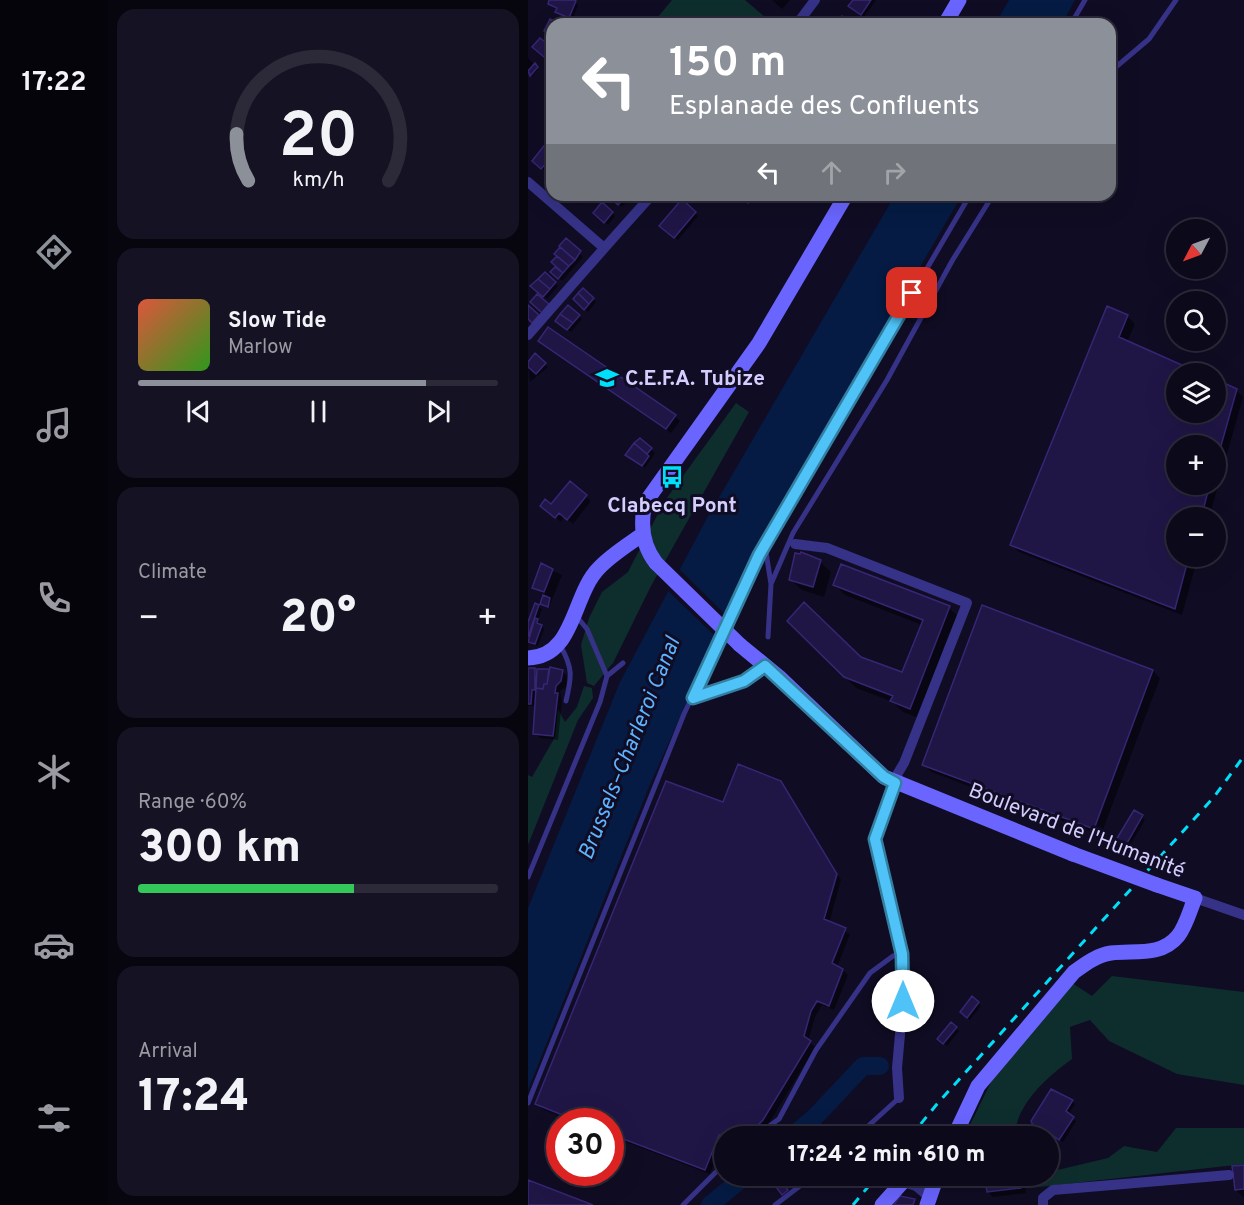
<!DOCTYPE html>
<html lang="en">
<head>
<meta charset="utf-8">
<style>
  :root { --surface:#0c091a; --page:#151223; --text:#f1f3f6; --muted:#9a9aa2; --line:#2c2a39; --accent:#8c9099 }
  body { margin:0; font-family:Overpass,sans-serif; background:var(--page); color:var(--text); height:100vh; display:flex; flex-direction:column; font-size:22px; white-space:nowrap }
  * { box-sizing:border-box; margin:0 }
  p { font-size:20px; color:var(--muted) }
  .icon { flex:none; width:33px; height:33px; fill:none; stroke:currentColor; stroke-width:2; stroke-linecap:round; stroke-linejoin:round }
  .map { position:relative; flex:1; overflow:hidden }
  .side { display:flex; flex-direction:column; gap:9px; padding:9px; background:#07050e; width:420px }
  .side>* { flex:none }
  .guide { position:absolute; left:18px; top:18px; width:570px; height:183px; border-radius:18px; box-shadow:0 6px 24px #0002,0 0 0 2px var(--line); background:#8c9099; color:#fff; overflow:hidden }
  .needle { width:39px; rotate:229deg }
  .tools { position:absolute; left:638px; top:219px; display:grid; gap:12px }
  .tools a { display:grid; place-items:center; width:60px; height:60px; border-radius:50%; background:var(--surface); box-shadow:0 6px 24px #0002,0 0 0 2px var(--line); font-size:30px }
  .speed { position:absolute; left:18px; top:1108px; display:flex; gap:12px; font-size:30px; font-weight:700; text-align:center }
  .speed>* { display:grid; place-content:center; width:78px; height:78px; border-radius:50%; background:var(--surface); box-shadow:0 6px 24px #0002,0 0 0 2px var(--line); line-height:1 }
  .speed .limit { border:9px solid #d22; background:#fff; color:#111 }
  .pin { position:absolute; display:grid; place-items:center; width:51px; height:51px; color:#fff; margin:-26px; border-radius:12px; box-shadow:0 3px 9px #0006 }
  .me { position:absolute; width:66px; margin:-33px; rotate:0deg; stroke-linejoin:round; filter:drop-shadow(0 0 4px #0008) }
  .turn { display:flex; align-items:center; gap:21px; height:126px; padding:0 24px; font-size:27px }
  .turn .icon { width:78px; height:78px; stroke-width:2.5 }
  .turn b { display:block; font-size:42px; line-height:51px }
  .lanes { display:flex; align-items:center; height:57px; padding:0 24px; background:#0003; justify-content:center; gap:30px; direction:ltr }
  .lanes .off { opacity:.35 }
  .big { font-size:45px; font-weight:800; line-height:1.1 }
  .side .widget { flex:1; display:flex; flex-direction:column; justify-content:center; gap:9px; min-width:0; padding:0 21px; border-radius:18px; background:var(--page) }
  .side .dial { align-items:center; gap:0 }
  .dial svg { height:156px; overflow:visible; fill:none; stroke:var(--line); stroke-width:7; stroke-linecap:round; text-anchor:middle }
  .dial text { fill:var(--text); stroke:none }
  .song { display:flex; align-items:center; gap:18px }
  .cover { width:72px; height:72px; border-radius:9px; background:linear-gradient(135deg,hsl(10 70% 55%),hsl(110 70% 35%)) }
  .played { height:6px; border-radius:3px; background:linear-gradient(90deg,var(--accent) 80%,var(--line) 80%) }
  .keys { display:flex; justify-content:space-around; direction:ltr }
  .heat { display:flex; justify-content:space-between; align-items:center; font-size:33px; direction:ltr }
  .charge { height:9px; border-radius:4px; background:linear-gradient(90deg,#34c759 60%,var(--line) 0) }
  .trip { position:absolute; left:186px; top:1126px; width:345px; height:60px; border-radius:30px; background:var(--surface); box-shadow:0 6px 24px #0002,0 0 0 2px var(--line); font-weight:800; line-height:60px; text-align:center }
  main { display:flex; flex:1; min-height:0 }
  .tabs { display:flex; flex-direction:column; width:108px; justify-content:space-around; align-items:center; background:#05040a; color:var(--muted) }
  .tabs .icon { width:42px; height:42px }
  .tabs .current { color:var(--accent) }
  .tabs b { font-size:27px; color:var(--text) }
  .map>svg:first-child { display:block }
  .green { fill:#0e2e2d }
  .water { fill:#051b43 }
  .pier { fill:#100c23 }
  .shadow { fill:#0007; fill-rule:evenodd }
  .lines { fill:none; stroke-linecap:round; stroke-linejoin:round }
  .river { stroke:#051b43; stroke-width:18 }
  .building { fill:#201646; stroke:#362674; stroke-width:1.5 }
  .lane { stroke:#363287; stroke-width:5 }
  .street { stroke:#363287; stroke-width:10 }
  .secondary { stroke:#6a65ff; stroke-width:15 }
  .rail { stroke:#00dff9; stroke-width:3; stroke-dasharray:9 8; stroke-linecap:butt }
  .secondary-bridge { stroke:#6a65ff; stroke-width:15 }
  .route-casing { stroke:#337fa1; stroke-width:15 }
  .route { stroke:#4fc3f7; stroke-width:10 }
  .labels { text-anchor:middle; stroke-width:6; stroke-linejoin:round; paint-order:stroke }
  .poi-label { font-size:21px; font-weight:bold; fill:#d4ceff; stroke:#100c23; text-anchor:start }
  .street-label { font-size:21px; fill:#d4ceff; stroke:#100c23 }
  .water-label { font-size:22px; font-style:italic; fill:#5cb3ff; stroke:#100c23 }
</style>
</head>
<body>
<main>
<nav class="tabs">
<b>17:22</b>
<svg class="icon current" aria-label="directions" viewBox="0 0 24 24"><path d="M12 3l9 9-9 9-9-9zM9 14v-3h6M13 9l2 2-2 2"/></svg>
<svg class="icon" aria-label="music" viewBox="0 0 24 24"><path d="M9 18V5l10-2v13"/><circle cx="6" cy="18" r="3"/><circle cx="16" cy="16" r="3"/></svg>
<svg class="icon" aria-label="phone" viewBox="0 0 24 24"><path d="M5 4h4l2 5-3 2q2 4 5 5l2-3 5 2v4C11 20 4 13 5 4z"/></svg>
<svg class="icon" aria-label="climate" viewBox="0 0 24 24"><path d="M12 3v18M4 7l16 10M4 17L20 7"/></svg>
<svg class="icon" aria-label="car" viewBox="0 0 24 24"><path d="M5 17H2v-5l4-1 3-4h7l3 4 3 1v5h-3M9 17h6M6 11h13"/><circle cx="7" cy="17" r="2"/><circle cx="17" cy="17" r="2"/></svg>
<svg class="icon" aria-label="filters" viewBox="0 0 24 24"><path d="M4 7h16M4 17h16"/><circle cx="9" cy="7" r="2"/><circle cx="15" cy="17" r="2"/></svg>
</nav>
<section class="side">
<div class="widget dial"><svg viewBox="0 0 100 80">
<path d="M14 69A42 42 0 1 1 86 69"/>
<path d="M14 69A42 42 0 0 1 8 45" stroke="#8c9099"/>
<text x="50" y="56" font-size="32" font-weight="700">20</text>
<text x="50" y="72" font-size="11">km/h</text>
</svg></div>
<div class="widget">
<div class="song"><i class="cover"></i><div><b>Slow Tide</b><p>Marlow</p></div></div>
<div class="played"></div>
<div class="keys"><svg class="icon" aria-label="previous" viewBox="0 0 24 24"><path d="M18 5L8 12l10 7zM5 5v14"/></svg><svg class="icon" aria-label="pause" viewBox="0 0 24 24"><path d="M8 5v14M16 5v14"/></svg><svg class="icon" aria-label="next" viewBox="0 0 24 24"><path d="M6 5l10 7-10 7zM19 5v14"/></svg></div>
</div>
<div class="widget"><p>Climate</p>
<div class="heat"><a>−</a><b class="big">20°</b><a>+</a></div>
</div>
<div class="widget"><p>Range · 60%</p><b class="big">300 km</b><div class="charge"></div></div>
<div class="widget"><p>Arrival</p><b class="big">17:24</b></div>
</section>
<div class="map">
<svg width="716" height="1205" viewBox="0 0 716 1205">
  <rect width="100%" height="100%" fill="#100c23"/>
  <path class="green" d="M144,0H217L245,24H124Z
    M208,403L221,412L123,586L85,663L66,686L59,683L53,645L61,618L74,592L100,572L136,502Z
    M56,686L64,688L65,698L50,720L0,845V775L4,777L27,737L30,709L37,722L49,707Z
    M584,976L716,992V1085L649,1074L581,1041L562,1020L542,1027L544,1059C520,1076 487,1105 487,1137H436L467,1074L544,983L564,996Z
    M648,1128H716V1164L502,1188L496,1176H520L521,1172L580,1158L596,1146L629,1152Z"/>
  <path class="water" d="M481,0H547L534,24H467Z
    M367,195H434L226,552L120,789L0,1090V908L92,682L179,518Z"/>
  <path class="pier" d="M149,567L200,617L190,639L138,589Z"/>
  <path class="shadow" d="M23,0L47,2L50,5L44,20L32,14L30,9L21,4Z
    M244,0H262L254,9Z
    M326,0H348L336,17L325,9Z
    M13,40L24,49L19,58L9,50Z
    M0,58L10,69L4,76L0,73Z
    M23,140L24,164L17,171L6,161Z
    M43,195H64L66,197L61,203L58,200L54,204Z
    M81,195H102L103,196L94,207Z
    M154,202L170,216L150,240L133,225Z
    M74,204L87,216L80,225L67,213Z
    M38,241L55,257L34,281L24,272L29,267L25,262Z
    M17,274L30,286L19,299L5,286Z
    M55,290L68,302L60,312L47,299Z
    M40,307L54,319L43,332L32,324Z
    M579,308L600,317L607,324L599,342L648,374V412H687V381L708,390L715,397L681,518H648V556H670L654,615L491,552L484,545ZM648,446H687V484H648Z
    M12,341L147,416L152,421L143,433Z
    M8,355L20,367L2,382L0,364Z
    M112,440L127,453L117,468L99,455Z
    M42,483L63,501L45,524L36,517L33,522L19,510Z
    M292,562L303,572L296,597L274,590L263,580Z
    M14,565L34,575L21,607L14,603L17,594L6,588Z
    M306,584L421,608L432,618L393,719L375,712L365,702L328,688L261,621L332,658L375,674L394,625L317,595Z
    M10,606L14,609L10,620L16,629L10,646L0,643V627Z
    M0,670H6L10,674V670L34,671L39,676L38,687L32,691L34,700L30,740L12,738L6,733L9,706H0Z
    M625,671L632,678L573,835L403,772L396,765Z
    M253,782L313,880L301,923L322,934L309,967L313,970L298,1007L294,1005L287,1017L280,1041L287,1047L240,1125L229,1136L218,1130L215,1137H196L182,1174L82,1136V1122H47L14,1109L8,1104L195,804Z
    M606,812L617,820L598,852L587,845Z
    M316,971L320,975L306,1010L301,1008Z
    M450,1003L453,1006L442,1020L437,1015Z
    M423,1024L431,1031L419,1046L411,1039Z
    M544,1101L547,1104L540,1115L548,1121L535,1142L527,1137L521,1147L520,1137L503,1135L508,1128Z
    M716,1166V1197H715L708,1190L706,1168Z
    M492,1176L497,1181L498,1193L465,1197L460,1191L459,1179Z"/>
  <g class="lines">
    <path class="river" d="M263,1137L287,1117L335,1066H352
      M182,1205L217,1176"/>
  </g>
  <path class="building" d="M21,0H47L48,1L41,18L27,12L29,8L20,4Z
    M325,0H343L333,15L320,6Z
    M314,16L323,24H307Z
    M22,19L32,24H24V36L16,31Z
    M12,38L24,47L16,57L4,47Z
    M7,63L10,67L2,76L0,71Z
    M23,137L24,157L13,169L4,161Z
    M42,195H63L58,201L54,198L50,202Z
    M79,195H99L90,205Z
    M213,195H224L226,198L220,203Z
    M154,199L168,212L146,238L131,226Z
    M74,202L85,212L76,223L65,213Z
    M38,238L53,251L47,260L31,246Z
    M32,247L47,260L41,266L26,254Z
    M29,256L41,266L35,273L23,262Z
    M27,267L35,273L30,279L22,272Z
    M17,272L28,282L22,289L10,279Z
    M10,279L22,289L15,297L2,286Z
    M55,288L66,298L61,304L50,293Z
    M50,293L61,304L56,310L45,299Z
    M9,294L21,304L14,313L2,302Z
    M0,305L11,315L4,323L0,319Z
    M40,305L52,315L45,323L32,314Z
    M579,306L600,315L591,337L674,374H648V412H687V379L709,389L687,467V446H648V484H682L673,518H648V556H661L647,609L482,545Z
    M32,314L45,323L39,330L27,321Z
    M20,327L148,415L138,429L10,341Z
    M7,353L18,363L8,374L0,367V362Z
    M112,438L124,448L119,454L106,443Z
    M106,443L121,456L114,466L97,455Z
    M42,481L59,495L39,520L31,513L27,518L12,506L17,499L23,504Z
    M273,552L293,560L285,587L261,580L267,553L272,554Z
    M13,563L25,569L16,592L4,588Z
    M313,564L422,606L382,709L362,701L365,696L316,677L259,621L276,602L333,657L374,672L395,620L305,585Z
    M15,595L22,598L20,607L12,604Z
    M7,603L11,605L0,637V622Z
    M454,605L625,670L566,829L394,765Z
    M7,618L10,619L9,623L14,625L7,644L0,642Z
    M22,667L35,670L33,681L28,686L27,693H30L25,736L5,734L8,688L15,689L16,684H19Z
    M0,668H7V690H4L3,704H0Z
    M9,669H21L19,684H16L15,689L8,688Z
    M210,764L253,781L309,874L296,919L318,928L304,963L315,969L301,1006L289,1001L283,1011L276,1036L283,1041L235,1120L223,1132L212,1126L209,1137L191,1135L177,1170L82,1134V1122H52L7,1104L138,781L195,802Z
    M606,810L615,815L595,850L585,845Z
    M444,996L451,1002L439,1018L432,1012Z
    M423,1022L429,1027L415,1044L409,1039Z
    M523,1089L545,1100L538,1111L546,1117L531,1140L524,1135L520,1140V1137L501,1135L506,1128L503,1121Z
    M352,1127L359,1134L357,1137H341Z
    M716,1165V1189L707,1190L704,1166Z
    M492,1176L493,1188L459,1192L457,1178Z
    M0,1180L65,1205H0Z
    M254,1183L260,1190L254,1195L248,1187Z
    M372,1196L387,1199L385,1205H366Z"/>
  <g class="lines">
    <path class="lane" d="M543,24L557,0
      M582,72L621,39L648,0
      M237,546L243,584L240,637
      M243,584L265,533L359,380L424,261L465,195
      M49,617L59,629L79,676
      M32,645C45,668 44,676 38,701
      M165,698L216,681L237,666
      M0,877L72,702L79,676L95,663
      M0,1103L156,714L231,555L442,195
      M226,1137L251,1119L288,1050L342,973L365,956L373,954
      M328,1137L371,1098
      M155,1205L196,1164
      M247,1205L285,1176"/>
    <path class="street" d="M269,24L287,0
      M0,182L75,247
      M0,335C41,288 82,241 124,195
      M267,544L299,548L439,603L376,763L370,773L347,839L373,954L375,1001L369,1068L371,1098
      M667,898L716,915
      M375,1182L388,1186L400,1196
      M515,1205V1198L525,1190L701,1175"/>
    <path class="secondary" d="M417,24L431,0
      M128,563C114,545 112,525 117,503L231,343L318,195
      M212,645L251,677L356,777L545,854
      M0,658C47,657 44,595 71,568C83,555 101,544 115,534
      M426,1137L450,1086L546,972C557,964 569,955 583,953C606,950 633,957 650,936C658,926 662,910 667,898L629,885
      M354,1205L380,1176
      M399,1205L409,1176"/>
    <path class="rail" d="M382,1137L409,1104L686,797L716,756
      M325,1205L349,1176"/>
    <path class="secondary-bridge" d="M128,563L212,645
      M545,854L629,885"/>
  </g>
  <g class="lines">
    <g class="route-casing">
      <path id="route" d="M375,1001L374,954L347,839L367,783L356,777L237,666L216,681L165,698L231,555L384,293"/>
    </g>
    <use href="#route" class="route"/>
  </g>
  <defs>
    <g id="school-bare" transform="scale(1.8)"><path d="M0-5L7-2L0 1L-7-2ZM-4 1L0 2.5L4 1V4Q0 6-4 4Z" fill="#00dff9" stroke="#100c23" stroke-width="2.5" paint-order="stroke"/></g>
    <g id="bus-bare" transform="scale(1.8)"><path d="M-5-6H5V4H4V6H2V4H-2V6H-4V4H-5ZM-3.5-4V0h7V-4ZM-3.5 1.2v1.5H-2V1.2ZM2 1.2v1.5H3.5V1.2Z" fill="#00dff9" stroke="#100c23" stroke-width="2.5" paint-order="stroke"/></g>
  </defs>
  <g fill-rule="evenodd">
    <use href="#school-bare" x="79" y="378"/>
    <use href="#bus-bare" x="144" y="477"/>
  </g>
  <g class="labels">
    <g class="poi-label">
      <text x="97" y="385">C.E.F.A. Tubize</text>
      <text x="144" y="512" text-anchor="middle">Clabecq Pont</text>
    </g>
    <g class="street-label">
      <text transform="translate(549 830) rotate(21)" y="7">Boulevard de l'Humanité</text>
    </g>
    <g class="water-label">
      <text transform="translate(100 748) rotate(-68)" y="8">Brussels–Charleroi Canal</text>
    </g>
  </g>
</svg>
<div class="tools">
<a><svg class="needle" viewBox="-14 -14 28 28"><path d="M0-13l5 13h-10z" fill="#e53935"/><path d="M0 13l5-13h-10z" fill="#9a9aa2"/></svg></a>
<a><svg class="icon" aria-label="search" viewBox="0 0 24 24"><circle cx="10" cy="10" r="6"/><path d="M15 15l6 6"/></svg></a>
<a><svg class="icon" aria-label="layers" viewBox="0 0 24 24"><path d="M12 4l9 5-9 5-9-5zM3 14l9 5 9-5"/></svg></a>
<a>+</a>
<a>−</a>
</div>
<div class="speed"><div class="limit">30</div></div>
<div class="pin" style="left:384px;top:293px;background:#d93025"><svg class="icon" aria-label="arrive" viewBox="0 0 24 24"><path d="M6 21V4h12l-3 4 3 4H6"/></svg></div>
<svg class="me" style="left:375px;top:1001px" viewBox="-20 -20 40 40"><circle r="19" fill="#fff"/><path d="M0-13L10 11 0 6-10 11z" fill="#4fc3f7"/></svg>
<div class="trip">17:24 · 2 min · 610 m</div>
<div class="guide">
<div class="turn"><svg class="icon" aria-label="left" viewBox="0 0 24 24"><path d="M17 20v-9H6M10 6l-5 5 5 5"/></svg><div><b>150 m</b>Esplanade des Confluents</div></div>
<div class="lanes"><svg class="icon" aria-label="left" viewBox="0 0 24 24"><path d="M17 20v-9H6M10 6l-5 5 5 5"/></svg><svg class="icon off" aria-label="ahead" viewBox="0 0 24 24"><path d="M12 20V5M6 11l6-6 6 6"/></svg><svg class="icon off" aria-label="right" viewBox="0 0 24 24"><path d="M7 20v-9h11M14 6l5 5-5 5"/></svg></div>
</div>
</div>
</main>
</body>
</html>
